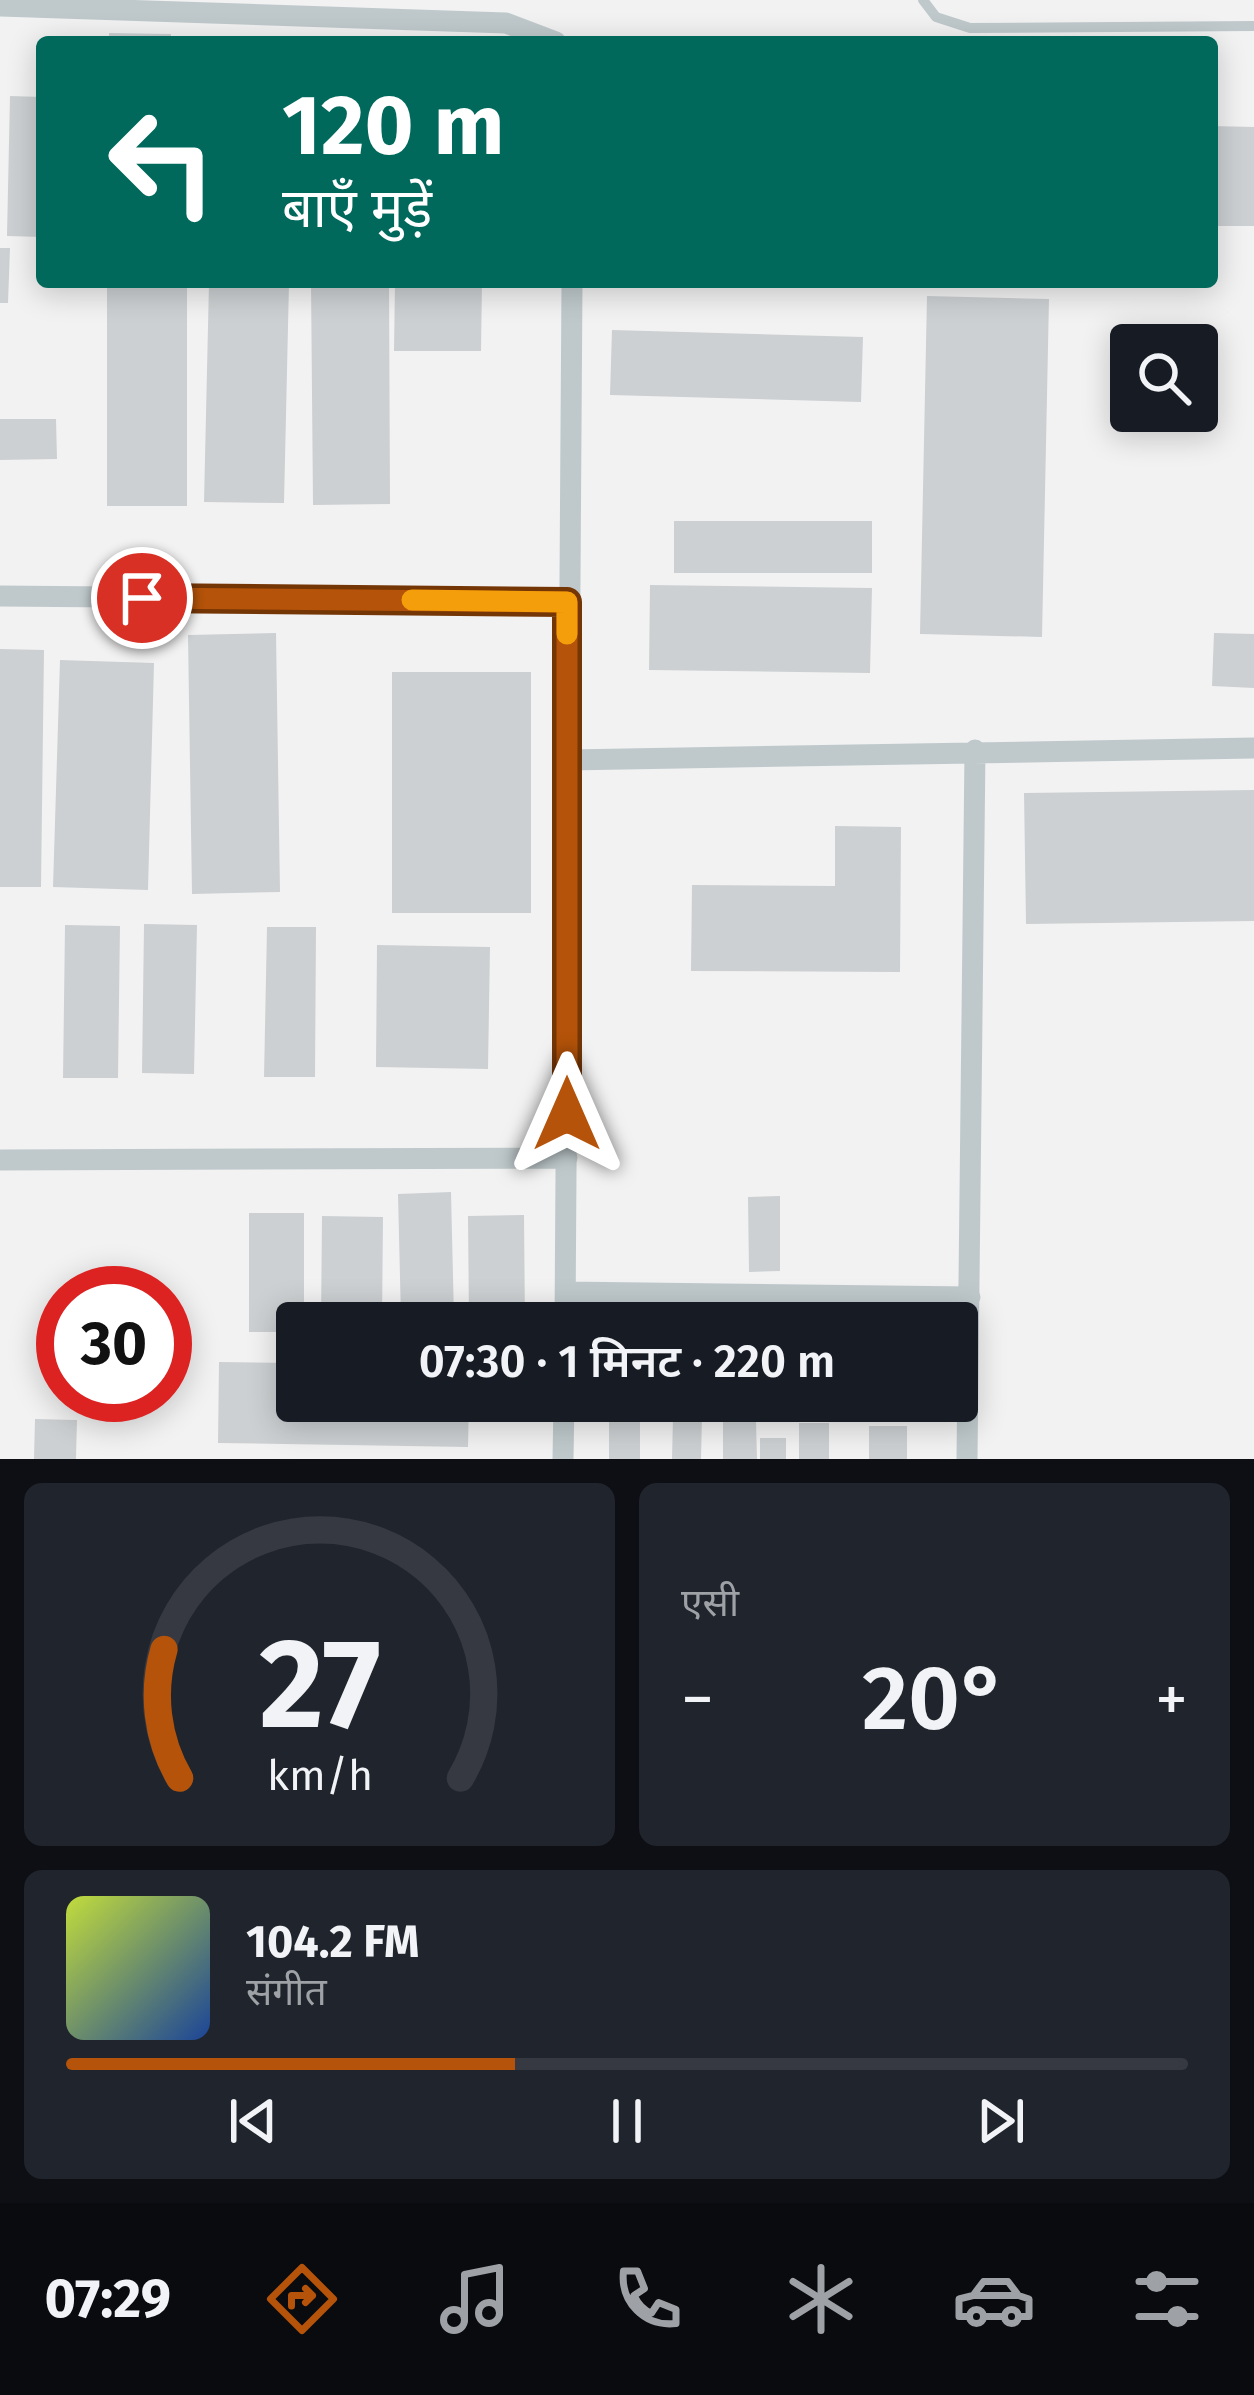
<!DOCTYPE html>
<html lang="hi">
<head>
<meta charset="utf-8">
<style>
  :root { --surface:#171b24; --page:#20242c; --text:#f1f3f6; --muted:#9ea1a6; --line:#363941; --accent:#b45309 }
  body { margin:0; font-family:"Fira Sans","Noto Sans Devanagari",sans-serif; background:var(--page); color:var(--text); height:100vh; display:flex; flex-direction:column; font-size:45px; white-space:nowrap }
  * { box-sizing:border-box; margin:0 }
  p { font-size:39px; color:var(--muted) }
  .icon { flex:none; width:66px; height:66px; fill:none; stroke:currentColor; stroke-width:2; stroke-linecap:round; stroke-linejoin:round }
  .map { position:relative; height:1459px; overflow:hidden }
  .details { display:flex; flex-direction:column; gap:24px; padding:24px; background:#0d0f14; flex:1 }
  .details>* { flex:none }
  .top-card { position:absolute; left:36px; top:36px; width:1182px; height:252px; border-radius:12px; box-shadow:0 6px 30px #0003; background:#00695c; color:#fff; overflow:hidden }
  .fabs { position:absolute; left:1110px; top:324px; display:grid; gap:24px }
  .fabs a { display:grid; place-items:center; width:108px; height:108px; border-radius:12px; background:var(--surface); box-shadow:0 6px 30px #0003; font-size:60px }
  .speed { position:absolute; left:36px; top:1266px; display:flex; gap:24px; font-size:60px; font-weight:700; text-align:center }
  .speed>* { display:grid; place-content:center; width:156px; height:156px; border-radius:50%; background:var(--surface); box-shadow:0 6px 30px #0003; line-height:1 }
  .speed .limit { border:18px solid #d22; background:#fff; color:#111 }
  .pin { position:absolute; display:grid; place-items:center; width:102px; height:102px; color:#fff; margin:-51px; border:6px solid #fff; border-radius:50%; box-shadow:0 3px 12px #0007 }
  .me { position:absolute; width:132px; margin:-66px; rotate:0deg; stroke-linejoin:round; filter:drop-shadow(0 0 9px #0008) }
  .turn { display:flex; align-items:center; gap:42px; height:252px; padding:0 48px; font-size:54px }
  .turn .icon { width:156px; height:156px; stroke-width:2.5 }
  .turn b { display:block; font-size:84px; line-height:102px }
  .big { font-size:90px; font-weight:600; line-height:1.1 }
  .details .widget { flex:1; display:flex; flex-direction:column; justify-content:center; gap:18px; min-width:0; padding:0 42px; border-radius:18px; background:var(--page) }
  .details .dial { align-items:center; gap:0 }
  .dial svg { height:312px; overflow:visible; fill:none; stroke:var(--line); stroke-width:7; stroke-linecap:round; text-anchor:middle }
  .dial text { fill:var(--text); stroke:none }
  .song { display:flex; align-items:center; gap:36px }
  .cover { width:144px; height:144px; border-radius:18px; background:linear-gradient(135deg,hsl(70 70% 55%),hsl(220 70% 35%)) }
  .played { height:12px; border-radius:6px; background:linear-gradient(90deg,var(--accent) 40%,var(--line) 40%) }
  .keys { display:flex; justify-content:space-around; direction:ltr }
  .heat { display:flex; justify-content:space-between; align-items:center; font-size:66px; direction:ltr }
  .details .tiles { flex:1; display:grid; gap:24px; grid-template-columns:1fr 1fr }
  .widget:last-child { grid-column:span 2 }
  .trip { position:absolute; left:276px; top:1302px; width:702px; height:120px; border-radius:12px; background:var(--surface); box-shadow:0 6px 30px #0003; font-weight:600; line-height:120px; text-align:center }
  .dock { display:flex; height:192px; justify-content:space-around; align-items:center; background:#090b0e; color:var(--muted) }
  .dock .icon { width:84px; height:84px }
  .dock .on { color:var(--accent) }
  .dock b { font-size:54px; color:var(--text) }
  .map>svg:first-child { display:block }
  .building { fill:#ccd0d2 }
  .lines { fill:none; stroke-linecap:round; stroke-linejoin:round }
  .service { stroke:#bfc9cc; stroke-width:10 }
  .minor { stroke:#bfc9cc; stroke-width:21 }
  .route-casing { stroke:#753606; stroke-width:30 }
  .route { stroke:#b45309; stroke-width:21 }
  .slow { stroke:#f59e0b; stroke-width:21 }
</style>
</head>
<body>
<div class="map">
<svg width="1254" height="1459" viewBox="0 0 1254 1459">
  <rect width="100%" height="100%" fill="#f3f2f2"/>
  <path class="building" d="M109,33L171,34V42H109Z
    M10,96L42,97V237L7,236Z
    M1212,126L1254,127V226H1212Z
    M0,248H10L8,303H0Z
    M209,282L289,283L284,503L204,502Z
    M311,282H389L390,504L313,505Z
    M395,282H482L481,351H394Z
    M107,288H187V506H107Z
    M927,296L1049,299L1042,637L920,634Z
    M612,330L863,337L861,402L610,395Z
    M0,419H56L57,459L0,460Z
    M674,521H872V573H674Z
    M650,585L872,588L870,673L649,670Z
    M276,633L280,892L192,894L188,635Z
    M1214,633L1254,634V688L1212,686Z
    M0,649L44,650L41,887H0Z
    M60,660L154,663L148,890L53,887Z
    M392,672H531V913H392Z
    M1254,790V921L1026,924L1024,793Z
    M835,826L901,827L900,972L691,971L692,885L835,886Z
    M144,924L197,925L194,1074L142,1073Z
    M65,925L120,926L118,1078H63Z
    M267,927H316L315,1077H264Z
    M377,945L490,947L488,1069L376,1067Z
    M451,1192L454,1318L401,1319L398,1194Z
    M780,1196V1271L749,1272L748,1197Z
    M249,1213H304V1323H297V1332H249Z
    M524,1215L525,1323H469L468,1216Z
    M322,1216L383,1217L382,1323H321Z
    M612,1301L670,1302V1323H611Z
    M704,1306L753,1308V1323H703Z
    M219,1362L297,1363V1401H469L468,1447L218,1443Z
    M609,1416H640V1459H609Z
    M673,1416L702,1417L701,1459H672Z
    M35,1419L77,1420L76,1459H34Z
    M723,1421H756L757,1459H723Z
    M799,1423H829V1459H799Z
    M869,1426H907V1459H869Z
    M760,1438H786V1459H760Z"/>
  <g class="lines">
    <path class="service" d="M923,0L936,17L970,28L1254,26"/>
    <path class="minor" d="M0,6L506,23L556,42
      M0,596L567,601
      M569,760L1254,748
      M0,1160L567,1158
      M566,1292L970,1297
      M565,1323L572,282
      M563,1459L564,1401
      M967,1459L975,750"/>
  </g>
  <g class="lines">
    <g class="route-casing">
      <path id="route" d="M142,598L567,602V1114"/>
    </g>
    <use href="#route" class="route"/>
    <path class="slow" d="M412,600L567,602V634"/>
  </g>
</svg>
<div class="fabs">
<a><svg class="icon" aria-label="search" viewBox="0 0 24 24"><circle cx="10" cy="10" r="6"/><path d="M15 15l6 6"/></svg></a>
</div>
<div class="speed"><div class="limit">30</div></div>
<div class="pin" style="left:142px;top:598px;background:#d93025"><svg class="icon" aria-label="arrive" viewBox="0 0 24 24"><path d="M6 21V4h12l-3 4 3 4H6"/></svg></div>
<svg class="me" style="left:567px;top:1114px" viewBox="-20 -20 40 40"><path d="M0-17L14 15 0 8-14 15z" fill="#b45309" stroke="#fff" stroke-width="4"/></svg>
<div class="trip">07:30 · 1 मिनट · 220 m</div>
<div class="top-card">
<div class="turn"><svg class="icon" aria-label="left" viewBox="0 0 24 24"><path d="M17 20v-9H6M10 6l-5 5 5 5"/></svg><div><b>120 m</b>बाएँ मुड़ें</div></div>
</div>
</div>
<section class="details">
<div class="tiles">
<div class="widget dial"><svg viewBox="0 0 100 80">
<path d="M14 69A42 42 0 1 1 86 69"/>
<path d="M14 69A42 42 0 0 1 10 36" stroke="#b45309"/>
<text x="50" y="56" font-size="32" font-weight="700">27</text>
<text x="50" y="72" font-size="11">km/h</text>
</svg></div>
<div class="widget"><p>एसी</p>
<div class="heat"><a>−</a><b class="big">20°</b><a>+</a></div>
</div>
<div class="widget">
<div class="song"><i class="cover"></i><div><b>104.2 FM</b><p>संगीत</p></div></div>
<div class="played"></div>
<div class="keys"><svg class="icon" aria-label="previous" viewBox="0 0 24 24"><path d="M18 5L8 12l10 7zM5 5v14"/></svg><svg class="icon" aria-label="pause" viewBox="0 0 24 24"><path d="M8 5v14M16 5v14"/></svg><svg class="icon" aria-label="next" viewBox="0 0 24 24"><path d="M6 5l10 7-10 7zM19 5v14"/></svg></div>
</div>
</div>
</section>
<nav class="dock">
<b>07:29</b>
<svg class="icon on" aria-label="directions" viewBox="0 0 24 24"><path d="M12 3l9 9-9 9-9-9zM9 14v-3h6M13 9l2 2-2 2"/></svg>
<svg class="icon" aria-label="music" viewBox="0 0 24 24"><path d="M9 18V5l10-2v13"/><circle cx="6" cy="18" r="3"/><circle cx="16" cy="16" r="3"/></svg>
<svg class="icon" aria-label="phone" viewBox="0 0 24 24"><path d="M5 4h4l2 5-3 2q2 4 5 5l2-3 5 2v4C11 20 4 13 5 4z"/></svg>
<svg class="icon" aria-label="climate" viewBox="0 0 24 24"><path d="M12 3v18M4 7l16 10M4 17L20 7"/></svg>
<svg class="icon" aria-label="car" viewBox="0 0 24 24"><path d="M5 17H2v-5l4-1 3-4h7l3 4 3 1v5h-3M9 17h6M6 11h13"/><circle cx="7" cy="17" r="2"/><circle cx="17" cy="17" r="2"/></svg>
<svg class="icon" aria-label="filters" viewBox="0 0 24 24"><path d="M4 7h16M4 17h16"/><circle cx="9" cy="7" r="2"/><circle cx="15" cy="17" r="2"/></svg>
</nav>
</body>
</html>
